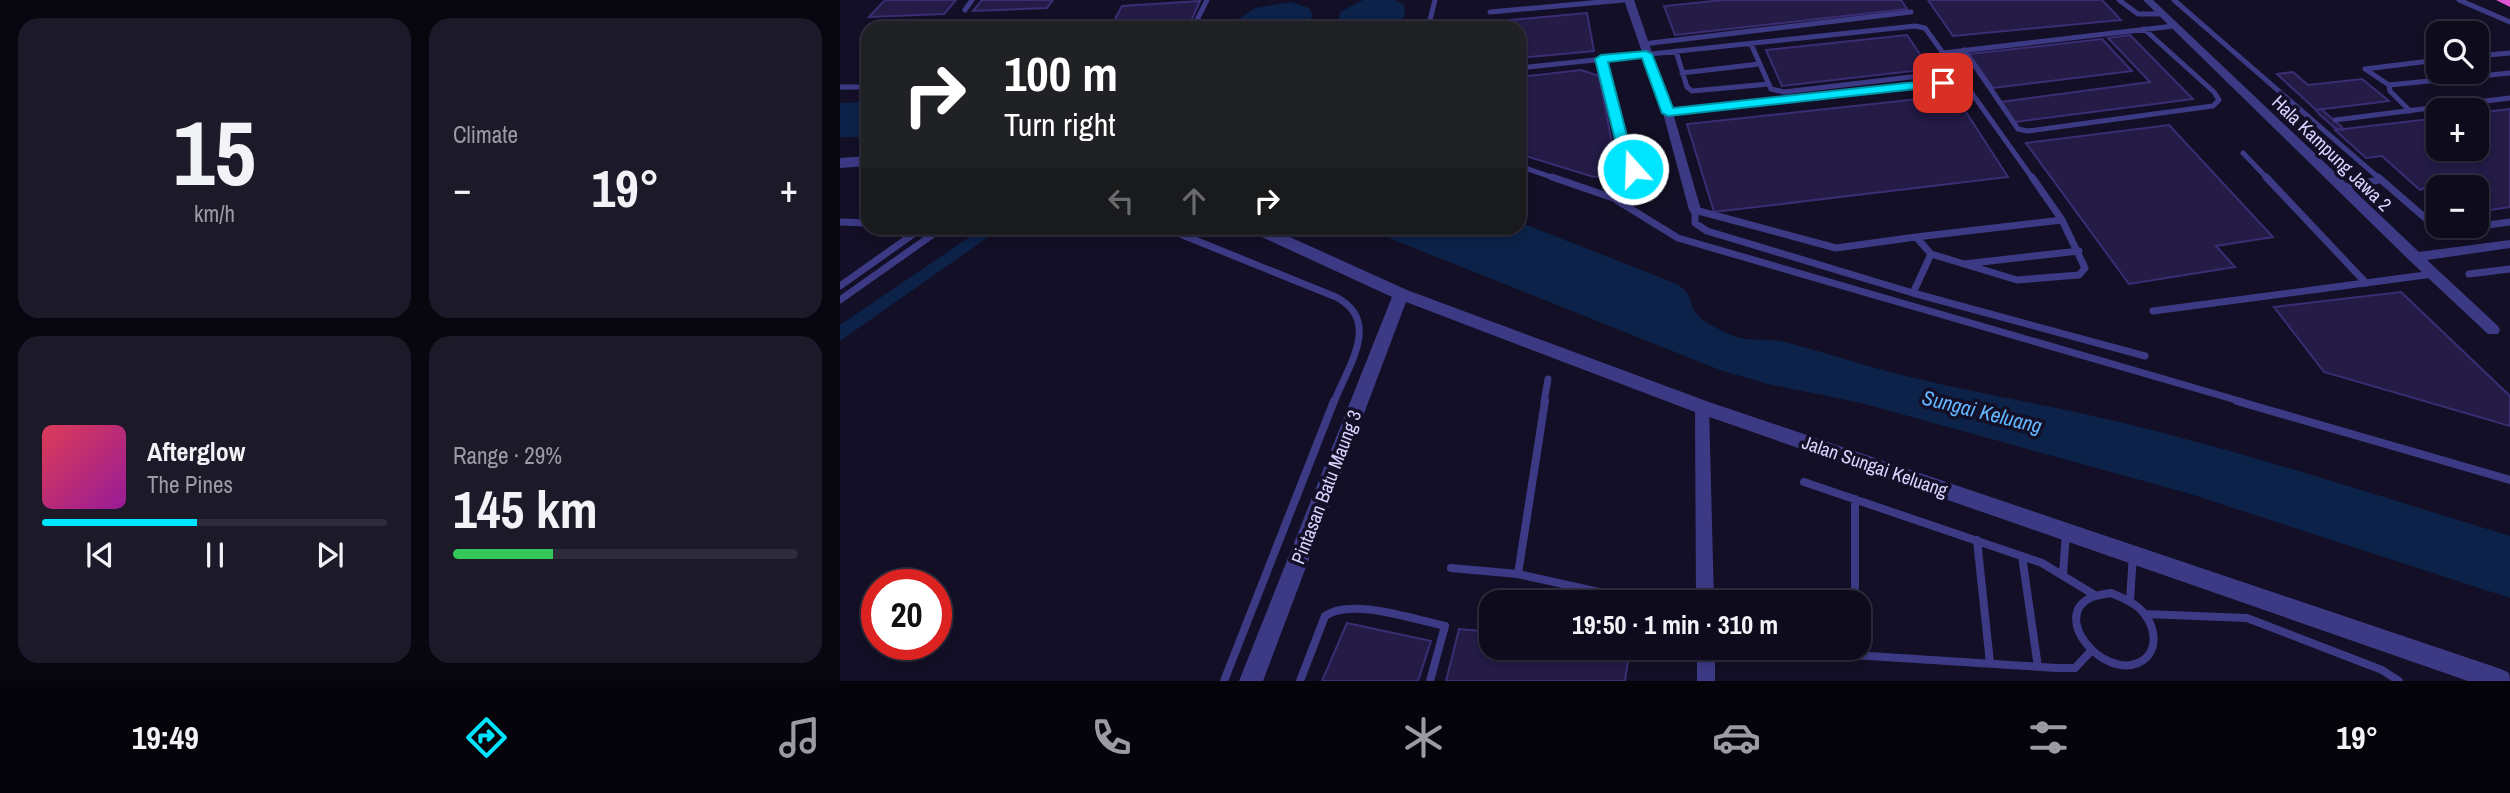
<!DOCTYPE html>
<html lang="en">
<head>
<meta charset="utf-8">
<style>
  :root { --surface:#0e0b1c; --page:#1c1929; --text:#f1f3f6; --muted:#9b9ba3; --line:#2e2b3b; --accent:#00e5ff }
  body { margin:0; font-family:"Archivo Narrow",sans-serif; background:var(--page); color:var(--text); height:100vh; display:flex; flex-direction:column; font-size:26px; white-space:nowrap }
  * { box-sizing:border-box; margin:0 }
  p { font-size:23px; color:var(--muted) }
  .icon { flex:none; width:38px; height:38px; fill:none; stroke:currentColor; stroke-width:2; stroke-linecap:round; stroke-linejoin:round }
  .map { position:relative; flex:1; overflow:hidden }
  .panel { display:flex; flex-direction:column; gap:18px; padding:18px; background:#08060f; width:840px }
  .panel>* { flex:none }
  .hud { position:absolute; left:21px; top:21px; width:665px; height:214px; border-radius:21px; box-shadow:0 4px 10px #0003,0 0 0 2px var(--line); background:#202124; color:#fff; overflow:hidden }
  .controls { position:absolute; left:1586px; top:21px; display:grid; gap:14px }
  .controls a { display:grid; place-items:center; width:63px; height:63px; border-radius:14px; background:var(--surface); box-shadow:0 4px 10px #0003,0 0 0 2px var(--line); font-size:35px }
  .speed { position:absolute; left:21px; top:569px; display:flex; gap:14px; font-size:35px; font-weight:700; text-align:center }
  .speed>* { display:grid; place-content:center; width:91px; height:91px; border-radius:50%; background:var(--surface); box-shadow:0 4px 10px #0003,0 0 0 2px var(--line); line-height:1 }
  .speed .limit { border:10px solid #d22; background:#fff; color:#111 }
  .pin { position:absolute; display:grid; place-items:center; width:60px; height:60px; color:#fff; margin:-30px; border-radius:14px; box-shadow:0 4px 10px #0006 }
  .me { position:absolute; width:77px; margin:-38px; rotate:340deg; stroke-linejoin:round; filter:drop-shadow(0 0 5px #0008) }
  .turn { display:flex; align-items:center; gap:24px; height:147px; padding:0 28px; font-size:32px }
  .turn .icon { width:91px; height:91px; stroke-width:2.5 }
  .turn b { display:block; font-size:49px; line-height:60px }
  .lanes { display:flex; align-items:center; height:66px; padding:0 28px; background:#0003; justify-content:center; gap:35px; direction:ltr }
  .lanes .off { opacity:.35 }
  .big { font-size:52px; font-weight:800; line-height:1.1 }
  .panel .card { flex:1; display:flex; flex-direction:column; justify-content:center; gap:10px; min-width:0; padding:0 24px; border-radius:21px; background:var(--page) }
  .panel .dial { align-items:center; gap:0 }
  .dial b { font-size:91px; line-height:1 }
  .song { display:flex; align-items:center; gap:21px }
  .cover { width:84px; height:84px; border-radius:10px; background:linear-gradient(135deg,hsl(350 70% 55%),hsl(300 70% 35%)) }
  .played { height:7px; border-radius:4px; background:linear-gradient(90deg,var(--accent) 45%,var(--line) 45%) }
  .keys { display:flex; justify-content:space-around; direction:ltr }
  .heat { display:flex; justify-content:space-between; align-items:center; font-size:38px; direction:ltr }
  .charge { height:10px; border-radius:5px; background:linear-gradient(90deg,#34c759 29%,var(--line) 0) }
  .panel .tiles { flex:1; display:grid; gap:18px; grid-template-columns:repeat(2,1fr) }
  .trip { position:absolute; left:639px; top:590px; width:392px; height:70px; border-radius:21px; background:var(--surface); box-shadow:0 4px 10px #0003,0 0 0 2px var(--line); font-weight:800; line-height:70px; text-align:center }
  .dock { display:flex; height:112px; justify-content:space-around; align-items:center; background:#06040b; color:var(--muted) }
  .dock .icon { width:49px; height:49px }
  .dock .active { color:var(--accent) }
  .dock b { font-size:32px; color:var(--text) }
  main { display:flex; flex:1; min-height:0 }
  .map>svg:first-child { display:block }
  .water { fill:#0c2248 }
  .lines { fill:none; stroke-linecap:round; stroke-linejoin:round }
  .canal { fill:#0c2248; fill-rule:evenodd }
  .building { fill:#241b47; stroke:#3b2d73; stroke-width:2 }
  .service-far2 { stroke:#3d3a85; stroke-width:5 }
  .service-far1 { stroke:#3d3a85; stroke-width:7 }
  .service { stroke:#3d3a85; stroke-width:8 }
  .minor { fill:#3d3a85; fill-rule:evenodd }
  .tertiary { fill:#3d3a85; fill-rule:evenodd }
  .trunk { fill:#e055d1; fill-rule:evenodd }
  .route { fill:#00e5ff; stroke:#0095a6; stroke-width:2 }
  .labels { text-anchor:middle; stroke-width:7; stroke-linejoin:round; paint-order:stroke }
  .street-label { font-size:19px; fill:#d9d4ff; stroke:#130f26 }
  .water-label { font-size:21px; font-style:italic; fill:#62b6ff; stroke:#130f26 }
</style>
</head>
<body>
<main>
<section class="panel">
<div class="tiles">
<div class="card dial"><b>15</b><p>km/h</p></div>
<div class="card"><p>Climate</p>
<div class="heat"><a>−</a><b class="big">19°</b><a>+</a></div>
</div>
<div class="card">
<div class="song"><i class="cover"></i><div><b>Afterglow</b><p>The Pines</p></div></div>
<div class="played"></div>
<div class="keys"><svg class="icon" aria-label="previous" viewBox="0 0 24 24"><path d="M18 5L8 12l10 7zM5 5v14"/></svg><svg class="icon" aria-label="pause" viewBox="0 0 24 24"><path d="M8 5v14M16 5v14"/></svg><svg class="icon" aria-label="next" viewBox="0 0 24 24"><path d="M6 5l10 7-10 7zM19 5v14"/></svg></div>
</div>
<div class="card"><p>Range · 29%</p><b class="big">145 km</b><div class="charge"></div></div>
</div>
</section>
<div class="map">
<svg width="1670" height="681" viewBox="0 0 1670 681">
  <rect width="100%" height="100%" fill="#130f26"/>
  <path class="water" d="M523,0H555L564,5L565,16L549,28H503L498,23L500,12Z
    M451,2L469,8L472,13L471,20L463,28H398L399,19L415,8Z
    M28,102V137H0V103Z
    M679,222L837,284C855,297 847,300 856,313C861,321 874,326 882,331C909,345 923,336 949,343C983,352 1016,363 1050,372C1107,387 1164,397 1221,409C1374,441 1521,491 1670,536V598L1347,493L1021,403L928,384L880,370L524,228H679Z"/>
  <g class="lines">
    <path class="canal" d="M143,228H161L0,341V325Z"/>
  </g>
  <path class="building" d="M45,0H116L104,14L29,17Z
    M142,0H213L207,8L133,11Z
    M883,0H1061L1067,9L835,35L824,6Z
    M1088,0H1262L1281,20L1113,36Z
    M360,1L348,28H270L282,6Z
    M747,13L754,51L679,58V28H626V24Z
    M1067,35L1090,69L942,86L926,50Z
    M1290,35L1353,99L1175,122L1160,102L1310,82L1268,38Z
    M1262,39L1292,71L1153,88L1129,54Z
    M741,70L759,76L778,174L754,177L679,154V77Z
    M1453,72L1468,85L1522,79L1549,101L1476,110L1437,74Z
    M1115,95L1168,177L874,212L847,124Z
    M1481,109L1502,127L1503,130L1495,128L1479,114L1476,110Z
    M1670,109V207L1636,212V187H1598V197L1587,187L1580,190L1542,156L1526,158L1495,130L1598,118V149H1636V113Z
    M1329,125L1433,237L1376,246L1395,267L1289,284L1186,143Z
    M1561,292L1670,396V426L1484,372L1434,307Z
    M507,623L591,641L578,681H482Z
    M619,629L651,632V648H790L785,681H606Z"/>
  <g class="lines">
    <path class="service-far2" d="M1279,0L1298,14H1322
      M1334,0L1540,179
      M1619,0L1670,22
      M125,10L132,0
      M650,12L784,0
      M353,28L367,0
      M588,28L595,0
      M803,44L1071,12
      M911,44L931,89L944,92L1105,73L1112,69L1103,53L1334,26
      M1124,50L1178,129L1188,131L1373,106L1379,100L1374,92L1304,29
      M836,51L847,87L852,91L929,84
      M1636,56L1670,53
      M761,59L788,164L804,178
      M1598,60L1525,69L1549,85L1670,73
      M679,68L1075,26L1085,28L1103,53
      M842,73L919,64
      M1549,85L1550,91L1570,111
      M0,87H28
      M828,113L1112,82L1131,92L1193,179
      M1495,120L1670,98
      M1403,153L1428,179
      M679,166L717,179"/>
    <path class="service-far1" d="M712,177L773,198L838,238L1403,402
      M1192,177L1222,220L1245,268L1239,275L1177,280L1091,254L1076,237L996,248L855,210V223L867,231L1073,293L1305,356
      M1426,177L1526,283
      M1538,177L1591,223L1612,230L1670,222
      M1503,187L1539,180
      M0,222L28,223
      M59,228L78,230
      M325,228L496,297C542,321 508,366 494,402
      M1076,237L1222,220
      M1124,264L1239,251
      M1629,274L1670,269
      M0,286L82,228
      M1073,293L1091,254
      M0,300L102,228
      M1313,311L1593,274
      M704,402L708,379"/>
    <path class="service" d="M1397,401L1670,480
      M964,482L1202,563L1253,594
      M1015,499V602
      M1137,540L1150,663
      M1182,556L1198,667
      M611,568L678,574L804,602
      M678,574L705,401
      M1223,574L1226,533
      M1271,593C1281,597 1291,601 1299,608C1315,622 1322,652 1298,663C1263,678 1211,618 1250,598C1256,595 1265,594 1271,593Z
      M1290,600L1293,555
      M1305,614L1407,618L1542,670L1559,681
      M904,648L1217,668H1235L1251,651
      M384,681L494,401
      M460,681L485,616C510,597 575,620 605,626L590,681"/>
    <path class="minor" d="M784,0H794L833,113L861,210L859,213H851L849,210L823,113Z
      M1303,0H1313L1579,252L1670,240V248L1587,260L1658,326L1660,330L1658,334H1648L1569,260Z
      M862,401L867,403L869,407L874,602H856L855,407L857,403Z
      M857,648H875V681H857Z"/>
    <path class="tertiary" d="M28,156V166L0,168V158Z
      M409,228H430L567,290L869,402L1661,669L1669,673L1670,681H1628L855,412L566,302L423,681H399L552,297L411,232Z"/>
    <path class="trunk" d="M1656,0H1670V7Z"/>
  </g>
  <path class="route" d="M806,51L812,54L833,108L1103,79L1109,83L1103,86L828,116L822,113L802,58L768,62L794,163L800,169L793,173L781,164L755,59L761,55Z"/>
  <g class="labels">
    <g class="street-label">
      <text transform="translate(1492 153) rotate(44)" y="7">Hala Kampung Jawa 2</text>
      <text transform="translate(1035 466) rotate(19)" y="7">Jalan Sungai Keluang</text>
      <text transform="translate(486 487) rotate(-69)" y="7">Pintasan Batu Maung 3</text>
    </g>
    <g class="water-label">
      <text transform="translate(1142 412) rotate(14)" y="7">Sungai Keluang</text>
    </g>
  </g>
</svg>
<div class="controls">
<a><svg class="icon" aria-label="search" viewBox="0 0 24 24"><circle cx="10" cy="10" r="6"/><path d="M15 15l6 6"/></svg></a>
<a>+</a>
<a>−</a>
</div>
<div class="speed"><div class="limit">20</div></div>
<div class="pin" style="left:1103px;top:83px;background:#d93025"><svg class="icon" aria-label="arrive" viewBox="0 0 24 24"><path d="M6 21V4h12l-3 4 3 4H6"/></svg></div>
<svg class="me" style="left:793px;top:169px" viewBox="-20 -20 40 40"><circle r="17" fill="#00e5ff" stroke="#fff" stroke-width="3"/><path d="M0-11L8 9 0 5-8 9z" fill="#fff"/></svg>
<div class="trip">19:50 · 1 min · 310 m</div>
<div class="hud">
<div class="turn"><svg class="icon" aria-label="right" viewBox="0 0 24 24"><path d="M7 20v-9h11M14 6l5 5-5 5"/></svg><div><b>100 m</b>Turn right</div></div>
<div class="lanes"><svg class="icon off" aria-label="left" viewBox="0 0 24 24"><path d="M17 20v-9H6M10 6l-5 5 5 5"/></svg><svg class="icon off" aria-label="ahead" viewBox="0 0 24 24"><path d="M12 20V5M6 11l6-6 6 6"/></svg><svg class="icon" aria-label="right" viewBox="0 0 24 24"><path d="M7 20v-9h11M14 6l5 5-5 5"/></svg></div>
</div>
</div>
</main>
<nav class="dock">
<b>19:49</b>
<svg class="icon active" aria-label="directions" viewBox="0 0 24 24"><path d="M12 3l9 9-9 9-9-9zM9 14v-3h6M13 9l2 2-2 2"/></svg>
<svg class="icon" aria-label="music" viewBox="0 0 24 24"><path d="M9 18V5l10-2v13"/><circle cx="6" cy="18" r="3"/><circle cx="16" cy="16" r="3"/></svg>
<svg class="icon" aria-label="phone" viewBox="0 0 24 24"><path d="M5 4h4l2 5-3 2q2 4 5 5l2-3 5 2v4C11 20 4 13 5 4z"/></svg>
<svg class="icon" aria-label="climate" viewBox="0 0 24 24"><path d="M12 3v18M4 7l16 10M4 17L20 7"/></svg>
<svg class="icon" aria-label="car" viewBox="0 0 24 24"><path d="M5 17H2v-5l4-1 3-4h7l3 4 3 1v5h-3M9 17h6M6 11h13"/><circle cx="7" cy="17" r="2"/><circle cx="17" cy="17" r="2"/></svg>
<svg class="icon" aria-label="filters" viewBox="0 0 24 24"><path d="M4 7h16M4 17h16"/><circle cx="9" cy="7" r="2"/><circle cx="15" cy="17" r="2"/></svg>
<b>19°</b>
</nav>
</body>
</html>
